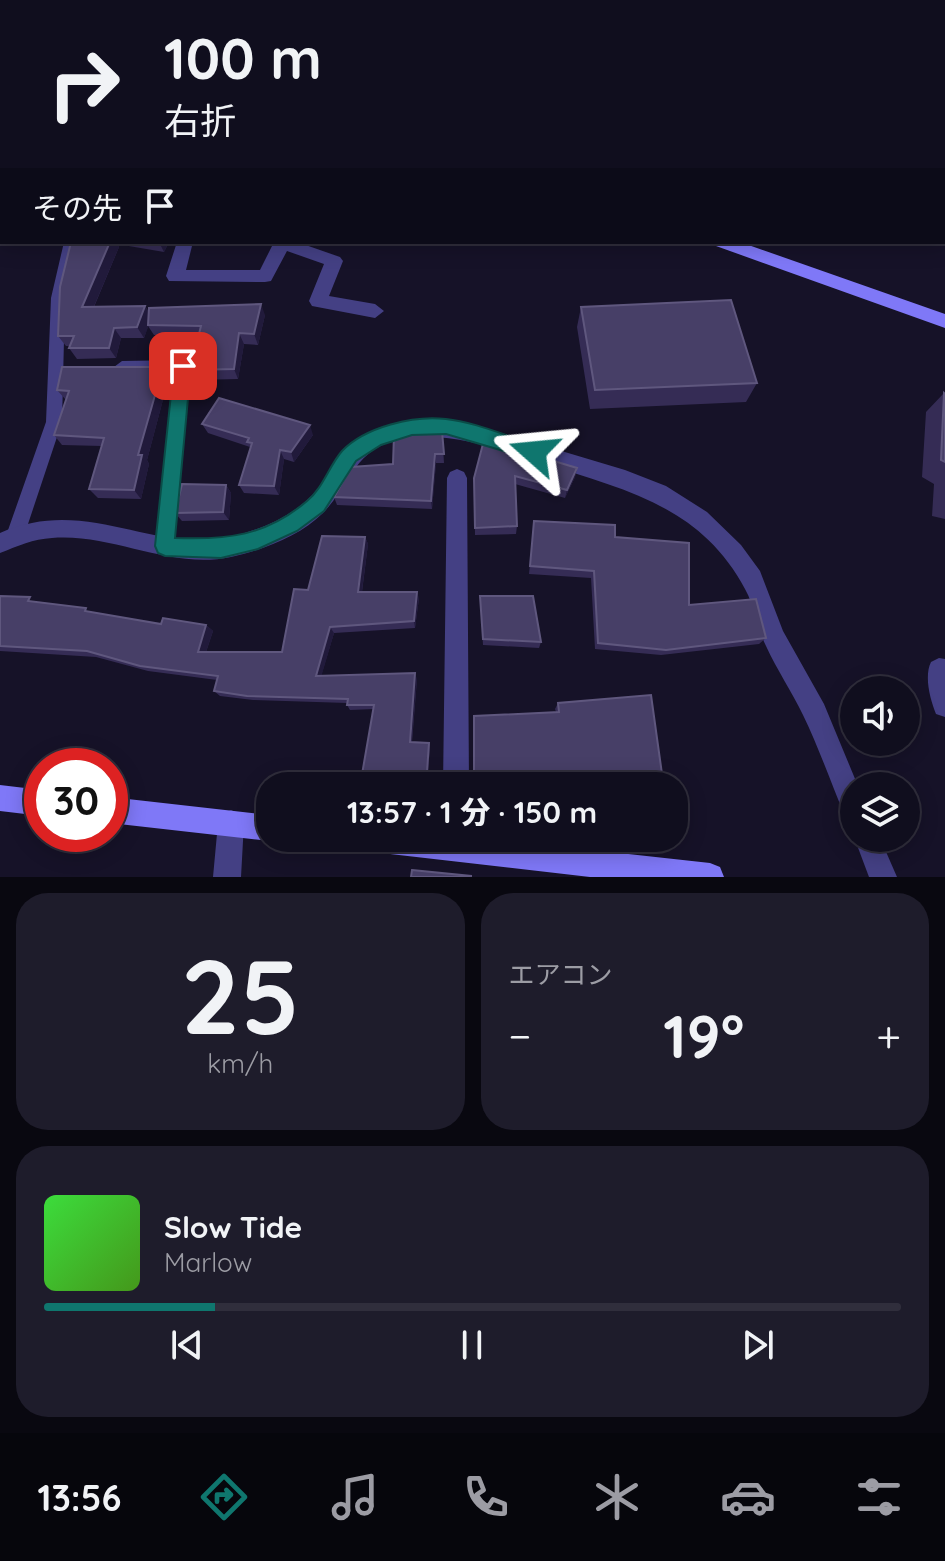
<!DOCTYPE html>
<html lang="ja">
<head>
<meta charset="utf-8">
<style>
  :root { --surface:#100e1e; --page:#1e1c2b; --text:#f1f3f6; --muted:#9c9ca4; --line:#302e3c; --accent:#0f766e }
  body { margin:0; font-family:Quicksand,"Noto Sans JP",sans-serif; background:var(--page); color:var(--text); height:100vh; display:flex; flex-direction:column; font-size:30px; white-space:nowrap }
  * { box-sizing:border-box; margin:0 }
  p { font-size:26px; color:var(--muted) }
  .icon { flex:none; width:44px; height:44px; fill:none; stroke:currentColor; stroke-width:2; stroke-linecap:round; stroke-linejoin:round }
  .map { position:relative; height:877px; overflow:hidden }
  .panel { display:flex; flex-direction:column; gap:16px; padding:16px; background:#090810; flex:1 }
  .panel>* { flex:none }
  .guide { position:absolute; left:0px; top:0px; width:946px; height:244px; box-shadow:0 4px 20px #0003,0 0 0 2px var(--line); background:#100e1e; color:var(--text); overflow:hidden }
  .controls { position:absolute; left:840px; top:676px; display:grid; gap:16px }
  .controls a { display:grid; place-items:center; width:80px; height:80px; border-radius:50%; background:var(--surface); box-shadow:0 4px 20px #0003,0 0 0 2px var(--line); font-size:40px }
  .speed { position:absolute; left:24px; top:748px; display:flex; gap:16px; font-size:40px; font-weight:700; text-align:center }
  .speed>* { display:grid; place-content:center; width:104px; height:104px; border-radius:50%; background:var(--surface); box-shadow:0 4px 20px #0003,0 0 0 2px var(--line); line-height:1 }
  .speed .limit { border:12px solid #d22; background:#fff; color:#111 }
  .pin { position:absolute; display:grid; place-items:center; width:68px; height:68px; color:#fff; margin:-34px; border-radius:16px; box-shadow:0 4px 12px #0006 }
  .me { position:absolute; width:88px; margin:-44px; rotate:288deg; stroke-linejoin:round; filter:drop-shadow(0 0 6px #0008) }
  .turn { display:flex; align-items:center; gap:28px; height:168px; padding:0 32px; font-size:36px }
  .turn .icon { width:104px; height:104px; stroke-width:2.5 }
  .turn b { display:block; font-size:56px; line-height:68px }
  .then { display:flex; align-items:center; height:76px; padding:0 32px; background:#0003; gap:16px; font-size:30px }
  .big { font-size:60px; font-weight:800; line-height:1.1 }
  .panel .card { flex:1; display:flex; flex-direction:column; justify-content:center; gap:12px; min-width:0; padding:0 28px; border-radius:32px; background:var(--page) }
  .panel .dial { align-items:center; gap:0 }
  .dial b { font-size:104px; line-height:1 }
  .song { display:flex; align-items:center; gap:24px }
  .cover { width:96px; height:96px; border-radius:12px; background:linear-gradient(135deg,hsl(120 70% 55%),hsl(100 70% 35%)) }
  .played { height:8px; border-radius:4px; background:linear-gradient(90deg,var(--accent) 20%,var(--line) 20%) }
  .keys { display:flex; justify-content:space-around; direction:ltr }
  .heat { display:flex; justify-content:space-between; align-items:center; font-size:44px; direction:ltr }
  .panel .tiles { flex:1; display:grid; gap:16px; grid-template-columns:1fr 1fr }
  .card:last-child { grid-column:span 2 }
  .trip { position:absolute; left:256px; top:772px; width:432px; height:80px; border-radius:32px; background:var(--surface); box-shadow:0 4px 20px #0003,0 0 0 2px var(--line); font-weight:800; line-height:80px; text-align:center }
  .dock { display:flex; height:128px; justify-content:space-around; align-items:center; background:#06060c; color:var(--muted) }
  .dock .icon { width:56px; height:56px }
  .dock .selected { color:var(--accent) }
  .dock b { font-size:36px; color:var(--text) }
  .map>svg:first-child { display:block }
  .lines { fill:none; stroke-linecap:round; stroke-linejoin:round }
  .lane { fill:#444084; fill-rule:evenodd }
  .street { fill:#444084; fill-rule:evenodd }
  .secondary { fill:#7f78f7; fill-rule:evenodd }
  .wall { fill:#352c55 }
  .shaded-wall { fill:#211a3b }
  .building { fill:#473f67; stroke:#5f577e; stroke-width:2 }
  .route { fill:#0f766e; stroke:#0a4d48; stroke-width:2 }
</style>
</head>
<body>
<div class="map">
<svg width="945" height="877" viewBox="0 0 945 877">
  <rect width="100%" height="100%" fill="#161228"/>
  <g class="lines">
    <path class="lane" d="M64,242H78L65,298L62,422L25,533L22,539L16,541L10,539L7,533L46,422L51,298Z
      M183,360L191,366L174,546L171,552L165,554L159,552L156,546L175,372L122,373L114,367L122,361Z"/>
    <path class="street" d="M150,0H165L166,2H151Z
      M802,0H825L826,2H803Z
      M944,18H945V26H944Z
      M0,82H2V90H0Z
      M944,98H945V106H944Z
      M0,154H2L0,167Z
      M944,188H945V199H944Z
      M177,242H193L186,270H260L274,242H297L340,257L343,261L329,296L375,304L384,311L375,318L312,306L309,301L324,264L287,251L271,281L265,282L169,281L166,276Z
      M422,420L478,426L625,470L666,486L707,512L741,545L760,571L783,631L824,704L858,786H854V820L845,816C831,783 819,748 803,715C792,692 777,670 766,646C757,628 755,607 745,589C701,506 624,489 541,463C491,447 440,427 388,443C354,454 346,490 323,513C300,536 263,550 231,557C170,570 113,533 52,538C33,539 18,546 0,553V533C88,495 150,555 233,536C268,528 303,511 324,481C334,465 342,449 358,438C377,426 400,423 422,420Z
      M457,469L464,472L467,478L469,786H443L447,478L450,472Z
      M939,658L945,659V717L936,714C930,699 924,676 931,662Z
      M231,810L240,814L244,823L241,877H213L218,823L222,814Z
      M854,837L880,838L897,877H869Z"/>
    <path class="secondary" d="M29,0H46L47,2H30Z
      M0,131H2V141H0Z
      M714,242H740L945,314V328L716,246Z
      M0,785L42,790V816L0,811Z
      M110,797L270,815V838H278L270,841L110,823Z
      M351,838H483L710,863L720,867L724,877H590L364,851L355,847Z"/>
  </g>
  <path class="wall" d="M71,242H169L164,252L117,244L119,247L94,307L145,306L148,311L265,315L258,345L244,344L238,379L196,380L190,370L199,337L154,335L148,326L144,338H121L116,358L77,359L69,348L70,346H66L58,336Z
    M581,307L757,383L746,402L590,409L577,327Z
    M163,367L169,377L147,460L149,464L141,499L98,498L89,489L102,446L62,445L54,435L66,400L57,390Z
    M944,393L945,394V519L932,516L934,484L922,477L926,412Z
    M202,424L313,435L294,462L284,459L279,495L244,493L239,485L251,448L250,447L208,433Z
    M442,431L444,463H436L432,509L337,505L334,497L393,464Z
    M577,468L575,477L565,498L515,484L517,526L516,534L475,535L474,478Z
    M226,485L231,493L229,520L182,521L175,513Z
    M534,521L615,537L689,605L766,638L759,644L661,655L595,649L591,578L529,574Z
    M365,537L368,544L362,592L419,598L415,628L334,633L321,676L417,679L412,742L429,743L430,746L427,786L374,709L350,710L347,705V703L253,700L220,696L214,691L217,680L148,671L96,657L0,651V596L161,624L206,625L213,631L206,652H282L308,590Z
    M480,596L541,642L539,648L483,645Z
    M558,703L662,774L655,777L568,786H563L562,782L474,784V716L556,712L555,709Z"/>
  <path class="shaded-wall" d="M110,242H116L119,247L89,318L82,307Z
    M159,242H169L164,252Z
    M261,304L265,315L258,345L254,334Z
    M145,306L152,317L144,338L137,327Z
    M114,328L121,338L116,358L109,348Z
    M239,333L244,344L238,379L234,369Z
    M163,367L169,377L147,460L149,464L141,499L134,490L138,455Z
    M310,425L313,435L294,462L291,452Z
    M280,450L284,459L279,495L274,486Z
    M435,454L436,463L432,509L431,501Z
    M577,468L575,477L565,498L567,490Z
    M226,485L231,493L229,520L223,512Z
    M365,537L368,544L361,598L358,592Z
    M417,592L419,598L415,628L414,621Z
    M206,625L213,631L204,658L198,652Z
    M330,627L334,633L320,681L316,676Z
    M415,673L417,679L411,746L410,742Z
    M429,743L430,746L427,786H426Z"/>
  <path class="building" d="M71,242H110L82,307L145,306L137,327L114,328L109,348H69L74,336H58L60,287Z
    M731,300L757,383L595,390L581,307Z
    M261,304L254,334L239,333L234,369L190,370L201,326L148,325L149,308Z
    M62,367H163L138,455H142L134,490L89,489L104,438L54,435L69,391L57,390Z
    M944,393L945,394V462L941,460Z
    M219,398L310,425L291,452L280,450L274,486L239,485L252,443L247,442L249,438L202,424Z
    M442,431L444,454H435L431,501L334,497L351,467L393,464L394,435Z
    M484,440L577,468L567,490L515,476L517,526L475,528L474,478Z
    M182,484L226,485L223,512L175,513Z
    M534,521L615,525V537L689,543V605L756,599L766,638L666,650L598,643L594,571L530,566Z
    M322,536L365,537L358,592H417L414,621L330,627L316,676L415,673L410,742L429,743L426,786H360L374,705H347L348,699L247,696L214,691L218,676L140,666L87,651L0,646V596L30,597L28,601L86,608L85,611L161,624L163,618L206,625L198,652H282L294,589L308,590Z
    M480,596H533L541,642L483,639Z
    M651,695L662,774L566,783V778L474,781V716L559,712L558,703Z
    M412,870L471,876V877H411Z"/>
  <path class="route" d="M183,359L191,366L175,538C227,540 266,536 307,501C323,488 329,466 342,451C365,427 414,415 446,419C475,422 506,436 534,444L541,447L543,452L541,458L534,460L446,434L412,435L381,445L356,461L324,511L297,531L258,549L221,558L165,556L158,553L155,546L174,366Z"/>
</svg>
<div class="controls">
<a><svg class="icon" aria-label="sound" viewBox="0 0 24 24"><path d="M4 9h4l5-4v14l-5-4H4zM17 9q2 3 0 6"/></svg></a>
<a><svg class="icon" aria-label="layers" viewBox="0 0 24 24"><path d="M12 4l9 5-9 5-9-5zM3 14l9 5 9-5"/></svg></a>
</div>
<div class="speed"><div class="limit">30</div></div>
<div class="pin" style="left:183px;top:366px;background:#d93025"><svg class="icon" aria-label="arrive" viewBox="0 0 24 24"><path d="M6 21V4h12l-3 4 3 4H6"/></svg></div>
<svg class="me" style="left:534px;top:452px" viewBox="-20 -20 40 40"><path d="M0-17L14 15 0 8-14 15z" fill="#0f766e" stroke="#fff" stroke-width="4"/></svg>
<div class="trip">13:57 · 1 分 · 150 m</div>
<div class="guide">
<div class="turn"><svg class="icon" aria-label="right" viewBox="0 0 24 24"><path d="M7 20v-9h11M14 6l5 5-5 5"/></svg><div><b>100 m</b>右折</div></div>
<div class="then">その先<svg class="icon" aria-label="arrive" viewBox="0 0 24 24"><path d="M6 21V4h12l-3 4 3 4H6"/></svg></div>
</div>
</div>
<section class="panel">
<div class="tiles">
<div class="card dial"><b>25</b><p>km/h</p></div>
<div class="card"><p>エアコン</p>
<div class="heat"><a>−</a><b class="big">19°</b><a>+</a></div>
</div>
<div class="card">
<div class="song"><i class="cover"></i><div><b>Slow Tide</b><p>Marlow</p></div></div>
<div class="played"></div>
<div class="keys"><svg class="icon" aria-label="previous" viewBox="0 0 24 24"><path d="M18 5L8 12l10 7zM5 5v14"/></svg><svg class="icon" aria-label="pause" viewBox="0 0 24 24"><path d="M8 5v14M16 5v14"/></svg><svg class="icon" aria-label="next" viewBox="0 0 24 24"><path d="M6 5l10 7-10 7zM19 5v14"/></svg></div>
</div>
</div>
</section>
<nav class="dock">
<b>13:56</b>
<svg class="icon selected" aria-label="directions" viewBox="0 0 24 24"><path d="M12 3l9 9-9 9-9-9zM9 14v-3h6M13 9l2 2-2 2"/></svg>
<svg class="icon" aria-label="music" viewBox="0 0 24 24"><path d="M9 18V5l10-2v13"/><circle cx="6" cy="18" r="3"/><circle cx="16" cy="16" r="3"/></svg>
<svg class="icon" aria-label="phone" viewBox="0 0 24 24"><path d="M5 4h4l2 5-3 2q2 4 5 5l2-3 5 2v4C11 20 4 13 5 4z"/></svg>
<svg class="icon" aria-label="climate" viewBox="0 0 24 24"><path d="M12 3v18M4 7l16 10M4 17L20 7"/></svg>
<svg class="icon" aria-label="car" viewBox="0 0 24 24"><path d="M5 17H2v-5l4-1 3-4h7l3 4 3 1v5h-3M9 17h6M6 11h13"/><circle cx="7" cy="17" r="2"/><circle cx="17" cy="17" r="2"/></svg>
<svg class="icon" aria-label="filters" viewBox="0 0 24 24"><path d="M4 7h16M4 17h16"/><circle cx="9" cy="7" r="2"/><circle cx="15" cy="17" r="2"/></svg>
</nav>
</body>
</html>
